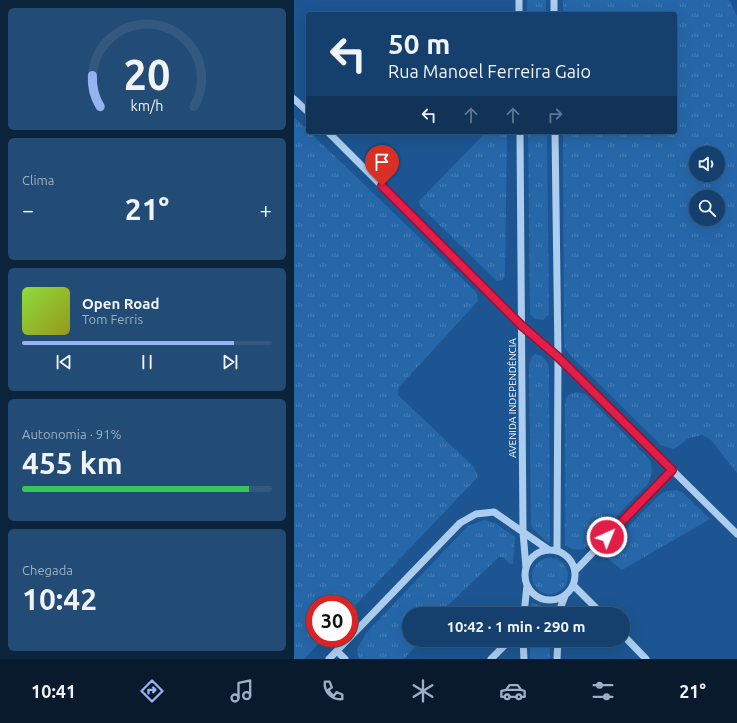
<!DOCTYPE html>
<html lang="pt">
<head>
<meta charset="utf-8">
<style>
  :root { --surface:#15406d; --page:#224b75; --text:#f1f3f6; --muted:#9dafc2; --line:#345980; --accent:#95b2f1 }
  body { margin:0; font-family:Ubuntu,sans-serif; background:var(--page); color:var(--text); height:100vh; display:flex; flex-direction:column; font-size:15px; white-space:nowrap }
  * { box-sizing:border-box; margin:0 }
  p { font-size:13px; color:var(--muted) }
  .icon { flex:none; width:22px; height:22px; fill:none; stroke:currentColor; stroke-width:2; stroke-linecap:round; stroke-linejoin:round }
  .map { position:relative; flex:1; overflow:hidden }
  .sheet { display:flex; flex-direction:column; gap:8px; padding:8px; background:#0c233c; width:294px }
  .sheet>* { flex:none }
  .guide { position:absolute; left:12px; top:12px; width:371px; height:122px; border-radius:4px; box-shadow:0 4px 16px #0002,0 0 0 1px var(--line); background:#15406d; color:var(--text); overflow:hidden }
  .tools { position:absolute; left:395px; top:146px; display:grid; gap:8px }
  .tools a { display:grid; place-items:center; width:36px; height:36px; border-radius:50%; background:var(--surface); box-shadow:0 4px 16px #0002,0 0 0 1px var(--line); font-size:20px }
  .speed { position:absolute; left:12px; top:595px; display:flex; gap:8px; font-size:20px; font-weight:700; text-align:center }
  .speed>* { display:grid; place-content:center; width:52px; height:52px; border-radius:50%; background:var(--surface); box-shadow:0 4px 16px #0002,0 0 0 1px var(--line); line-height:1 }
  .speed .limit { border:6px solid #d22; background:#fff; color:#111 }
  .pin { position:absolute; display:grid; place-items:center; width:34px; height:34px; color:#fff; margin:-41px -17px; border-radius:50% 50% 50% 0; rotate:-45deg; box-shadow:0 0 4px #0007 }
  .pin .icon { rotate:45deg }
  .me { position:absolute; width:44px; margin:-22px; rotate:44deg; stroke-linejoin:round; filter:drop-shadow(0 0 3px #0008) }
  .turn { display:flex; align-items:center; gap:14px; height:84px; padding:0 16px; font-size:18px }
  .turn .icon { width:52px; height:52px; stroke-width:2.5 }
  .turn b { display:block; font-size:28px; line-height:34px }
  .lanes { display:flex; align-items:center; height:38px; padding:0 16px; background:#0003; justify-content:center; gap:20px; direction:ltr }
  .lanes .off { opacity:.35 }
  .big { font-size:30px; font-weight:700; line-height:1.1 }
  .sheet .tile { flex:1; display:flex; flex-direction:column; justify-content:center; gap:6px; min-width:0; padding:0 14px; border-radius:6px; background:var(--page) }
  .sheet .dial { align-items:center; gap:0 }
  .dial svg { height:104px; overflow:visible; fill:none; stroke:var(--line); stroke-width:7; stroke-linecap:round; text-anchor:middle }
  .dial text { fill:var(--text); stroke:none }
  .song { display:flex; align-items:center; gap:12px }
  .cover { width:48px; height:48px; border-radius:6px; background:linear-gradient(135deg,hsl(90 70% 55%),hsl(60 70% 35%)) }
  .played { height:4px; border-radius:2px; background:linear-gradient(90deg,var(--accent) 85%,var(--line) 85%) }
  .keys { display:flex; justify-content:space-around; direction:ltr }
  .heat { display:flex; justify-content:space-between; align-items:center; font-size:22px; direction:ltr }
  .charge { height:6px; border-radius:3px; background:linear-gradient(90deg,#34c759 91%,var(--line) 0) }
  .trip { position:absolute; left:108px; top:607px; width:228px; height:40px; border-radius:20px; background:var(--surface); box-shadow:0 4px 16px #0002,0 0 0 1px var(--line); font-weight:700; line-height:40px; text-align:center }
  .dock { display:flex; height:64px; justify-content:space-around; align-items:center; background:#081a2c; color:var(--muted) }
  .dock .icon { width:28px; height:28px }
  .dock .active { color:var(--accent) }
  .dock b { font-size:18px; color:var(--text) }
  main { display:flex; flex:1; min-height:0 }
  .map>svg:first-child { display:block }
  .grass { fill:url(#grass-tufts); fill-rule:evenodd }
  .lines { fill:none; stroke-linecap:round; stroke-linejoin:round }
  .minor { stroke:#adcdee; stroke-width:7 }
  .route-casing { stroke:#92132f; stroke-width:10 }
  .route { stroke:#e11d48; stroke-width:7 }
  .labels { text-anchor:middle; stroke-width:4; stroke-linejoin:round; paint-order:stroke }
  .street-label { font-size:10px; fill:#fff; stroke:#1c5591 }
</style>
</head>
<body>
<main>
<section class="sheet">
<div class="tile dial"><svg viewBox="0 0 100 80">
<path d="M14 69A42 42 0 1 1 86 69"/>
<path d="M14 69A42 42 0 0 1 8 45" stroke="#95b2f1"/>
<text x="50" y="56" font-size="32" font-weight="700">20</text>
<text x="50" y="72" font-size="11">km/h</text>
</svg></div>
<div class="tile"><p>Clima</p>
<div class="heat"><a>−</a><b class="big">21°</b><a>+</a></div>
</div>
<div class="tile">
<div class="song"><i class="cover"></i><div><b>Open Road</b><p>Tom Ferris</p></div></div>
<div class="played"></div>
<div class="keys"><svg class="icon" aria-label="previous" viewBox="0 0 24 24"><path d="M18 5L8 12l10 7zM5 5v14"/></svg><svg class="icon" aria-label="pause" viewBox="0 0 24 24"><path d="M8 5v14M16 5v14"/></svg><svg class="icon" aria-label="next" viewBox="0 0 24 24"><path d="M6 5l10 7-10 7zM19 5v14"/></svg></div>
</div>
<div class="tile"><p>Autonomia · 91%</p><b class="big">455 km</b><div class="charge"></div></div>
<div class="tile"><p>Chegada</p><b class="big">10:42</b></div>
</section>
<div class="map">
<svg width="443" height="659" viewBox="0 0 443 659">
  <defs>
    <pattern id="grass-tufts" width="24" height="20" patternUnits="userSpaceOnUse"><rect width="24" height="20" fill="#2667aa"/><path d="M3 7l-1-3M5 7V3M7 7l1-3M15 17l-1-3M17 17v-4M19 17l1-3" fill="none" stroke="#477eb7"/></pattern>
  </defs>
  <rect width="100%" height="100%" fill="#1c5591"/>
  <path class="grass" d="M233,0H252V14H233Z
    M269,0H435L443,16V473L417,440L408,435L395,438L380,449L367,445L275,354L270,347L269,132H381V14H269ZM402,153H424V175H402ZM402,197H424V219H402Z
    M0,117L182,292L184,301L105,387L104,395L180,467L184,477L55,612V604H21V638H30L10,659H0Z
    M192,132H213L211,276L208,280L203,281L126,206L125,201Z
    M234,132H253L255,314L249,320L241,319L236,314Z
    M241,354C249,356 251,358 255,366L256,541L254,543L238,528L237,524L235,365L237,358Z
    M282,392L291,394L356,460C359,470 358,475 354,484L290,549C282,550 278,550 271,545V401L274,395Z
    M383,490L389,493L416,519L328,570L308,554L364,496L372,491Z
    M190,520L201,523L221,537L219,564H216L209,557H205L152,607L151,614H115V640H127L110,659H65L63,649L72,633L174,526Z
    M238 576a18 18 0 1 1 36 0a18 18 0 1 1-36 0Z
    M238,603L254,608L256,614H235V608Z
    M236,640H256V659H236Z"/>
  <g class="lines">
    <path class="minor" d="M225,0V14
      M260,0V14
      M0,99L14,112
      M34,132L228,326L264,357L443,534
      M226,132L229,532L232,568
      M261,132L264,357L263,550
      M231 575a25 25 0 1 1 50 0a25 25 0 1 1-50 0Z
      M281,571L378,470
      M279,585L308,614
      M230,614L233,585
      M264,614L271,596
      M329,635L352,659
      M229,640L230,659
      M43,651L51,659
      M35,659L166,523L182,514L200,512L255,550
      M197,659L212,644L218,640
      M263,659L264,640"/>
  </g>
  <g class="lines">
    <g class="route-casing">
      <path id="route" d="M88,186L228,326L264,357L378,470L313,537"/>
    </g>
    <use href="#route" class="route"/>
  </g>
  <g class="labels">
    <g class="street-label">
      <text transform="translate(218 398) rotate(-90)" y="4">AVENIDA INDEPENDÊNCIA</text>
    </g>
  </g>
</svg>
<div class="tools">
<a><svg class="icon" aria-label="sound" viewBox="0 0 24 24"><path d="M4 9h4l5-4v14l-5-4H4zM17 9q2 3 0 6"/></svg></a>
<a><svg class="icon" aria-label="search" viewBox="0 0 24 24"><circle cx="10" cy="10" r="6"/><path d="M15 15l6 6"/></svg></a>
</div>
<div class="speed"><div class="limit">30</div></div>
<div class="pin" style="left:88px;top:186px;background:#d93025"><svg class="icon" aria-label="arrive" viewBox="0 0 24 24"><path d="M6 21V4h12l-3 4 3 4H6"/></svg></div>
<svg class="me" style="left:313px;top:537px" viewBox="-20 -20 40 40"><circle r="17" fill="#e11d48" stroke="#fff" stroke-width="3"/><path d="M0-11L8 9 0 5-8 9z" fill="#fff"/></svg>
<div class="trip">10:42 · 1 min · 290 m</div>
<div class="guide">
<div class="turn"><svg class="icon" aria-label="left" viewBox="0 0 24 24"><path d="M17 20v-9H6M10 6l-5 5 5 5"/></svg><div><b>50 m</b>Rua Manoel Ferreira Gaio</div></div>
<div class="lanes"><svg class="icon" aria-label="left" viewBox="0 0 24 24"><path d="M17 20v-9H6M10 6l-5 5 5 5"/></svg><svg class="icon off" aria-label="ahead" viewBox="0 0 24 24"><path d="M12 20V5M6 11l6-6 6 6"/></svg><svg class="icon off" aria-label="ahead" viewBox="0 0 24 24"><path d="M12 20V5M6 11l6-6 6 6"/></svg><svg class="icon off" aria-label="right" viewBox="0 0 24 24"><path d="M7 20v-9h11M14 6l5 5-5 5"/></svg></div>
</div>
</div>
</main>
<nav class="dock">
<b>10:41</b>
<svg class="icon active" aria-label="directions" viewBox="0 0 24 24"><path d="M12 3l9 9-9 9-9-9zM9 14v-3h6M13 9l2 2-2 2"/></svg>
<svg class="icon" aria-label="music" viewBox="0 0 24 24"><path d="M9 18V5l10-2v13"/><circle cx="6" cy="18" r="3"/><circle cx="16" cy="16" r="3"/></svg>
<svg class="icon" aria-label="phone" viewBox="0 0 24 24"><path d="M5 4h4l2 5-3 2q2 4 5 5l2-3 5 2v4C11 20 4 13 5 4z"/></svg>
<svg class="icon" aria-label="climate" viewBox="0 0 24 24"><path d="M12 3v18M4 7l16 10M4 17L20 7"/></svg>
<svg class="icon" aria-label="car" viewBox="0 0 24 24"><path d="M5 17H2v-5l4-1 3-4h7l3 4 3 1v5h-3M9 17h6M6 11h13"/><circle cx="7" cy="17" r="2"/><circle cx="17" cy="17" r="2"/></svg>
<svg class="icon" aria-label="filters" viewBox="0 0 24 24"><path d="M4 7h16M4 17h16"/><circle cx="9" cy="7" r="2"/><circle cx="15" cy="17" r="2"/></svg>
<b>21°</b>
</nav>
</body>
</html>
